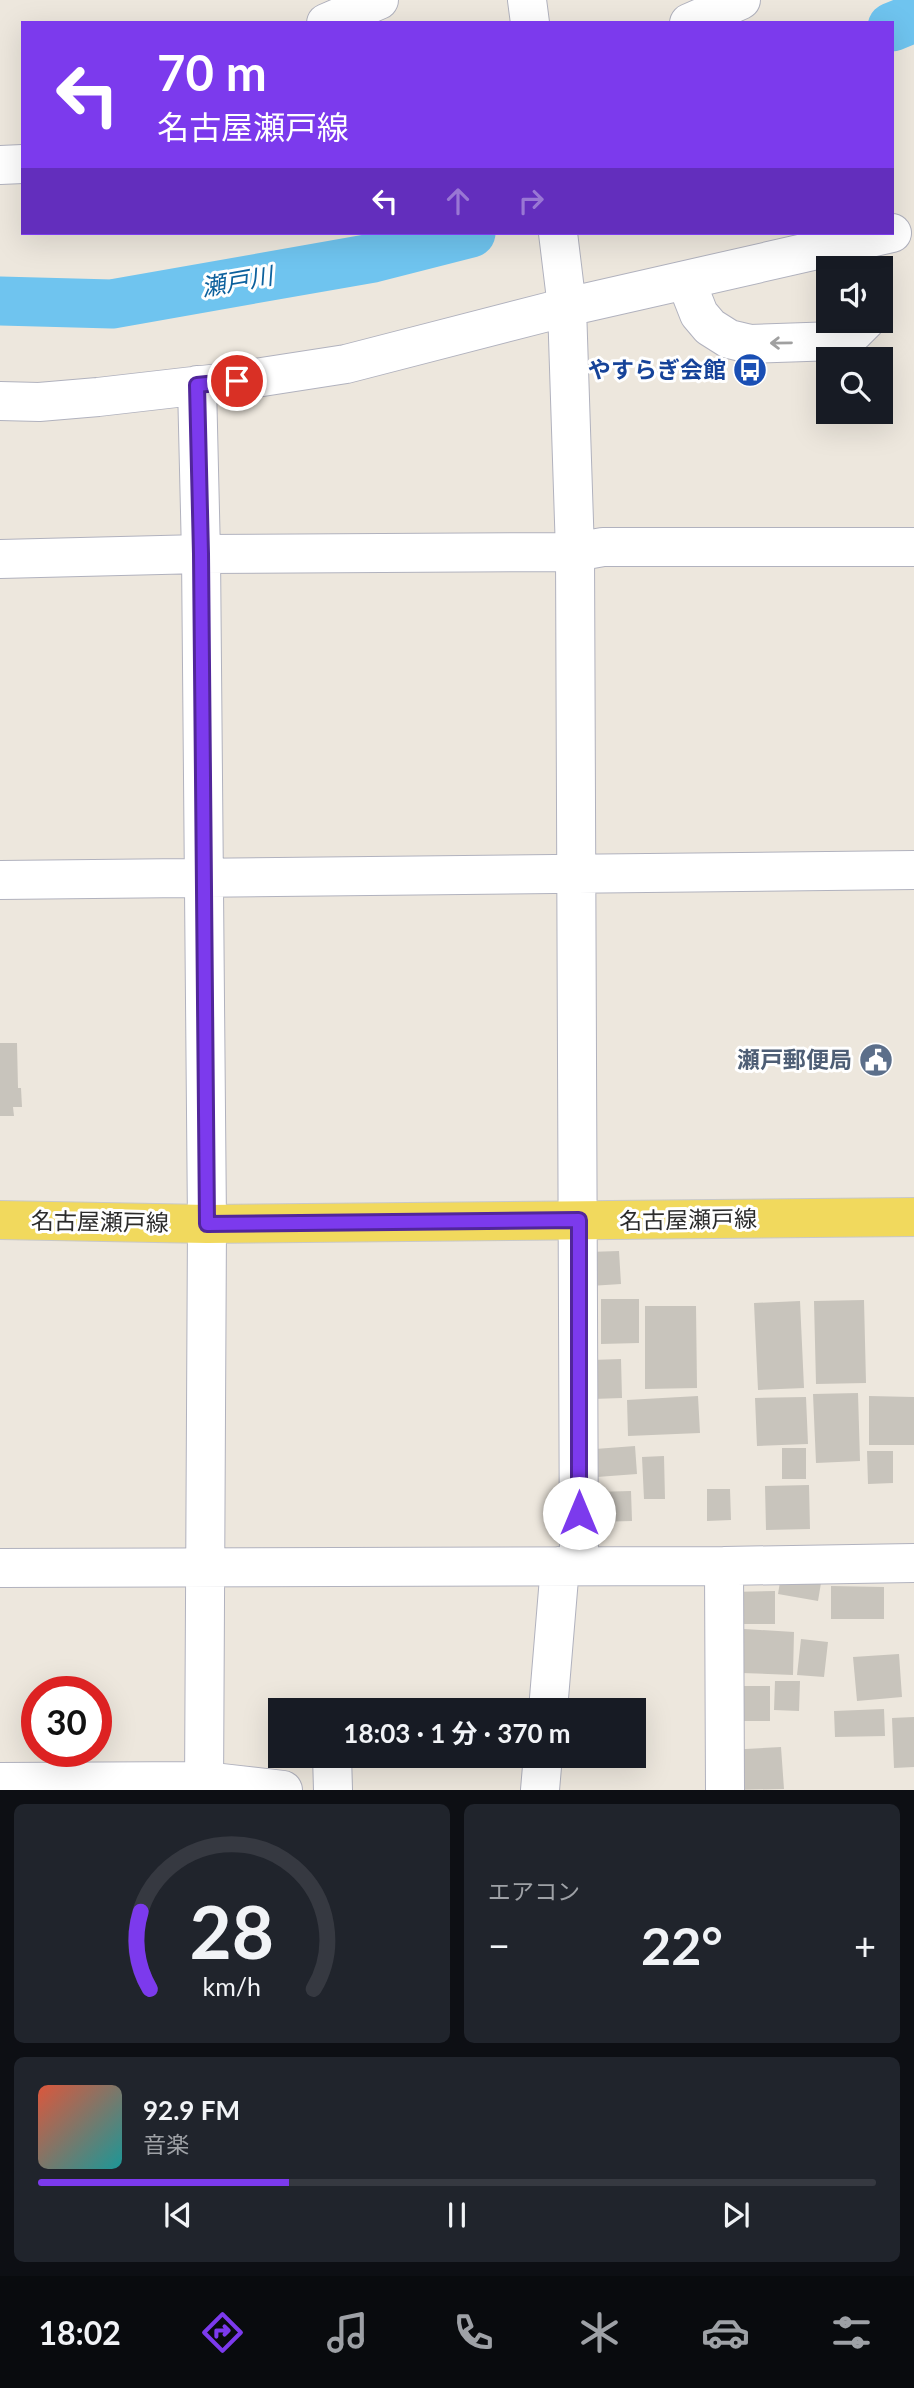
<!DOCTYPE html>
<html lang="ja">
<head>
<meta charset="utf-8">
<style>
  :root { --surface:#171b24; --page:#20242c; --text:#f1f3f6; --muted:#9ea1a6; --line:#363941; --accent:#7c3aed }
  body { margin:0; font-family:Lato,"Noto Sans JP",sans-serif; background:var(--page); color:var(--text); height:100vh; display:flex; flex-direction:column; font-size:26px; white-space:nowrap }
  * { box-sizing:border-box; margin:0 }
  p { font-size:23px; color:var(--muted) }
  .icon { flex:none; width:38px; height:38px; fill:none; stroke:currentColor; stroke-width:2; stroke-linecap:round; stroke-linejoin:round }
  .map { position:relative; height:1790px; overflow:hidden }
  .details { display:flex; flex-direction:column; gap:14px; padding:14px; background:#0d0f14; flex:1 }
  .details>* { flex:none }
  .guide { position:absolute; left:21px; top:21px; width:873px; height:214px; border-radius:0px; box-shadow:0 7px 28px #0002; background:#7c3aed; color:#fff; overflow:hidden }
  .fabs { position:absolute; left:816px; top:256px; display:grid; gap:14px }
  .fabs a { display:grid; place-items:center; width:77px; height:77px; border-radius:0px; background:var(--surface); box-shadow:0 7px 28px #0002; font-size:35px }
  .speed { position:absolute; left:21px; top:1676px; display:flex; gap:14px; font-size:35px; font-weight:700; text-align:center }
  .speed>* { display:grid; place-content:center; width:91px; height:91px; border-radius:50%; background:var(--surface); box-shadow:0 7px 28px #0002; line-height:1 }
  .speed .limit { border:10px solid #d22; background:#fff; color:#111 }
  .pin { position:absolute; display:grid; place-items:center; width:60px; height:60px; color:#fff; margin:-30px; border:4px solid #fff; border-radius:50%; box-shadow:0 2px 7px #0007 }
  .me { position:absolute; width:77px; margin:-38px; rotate:0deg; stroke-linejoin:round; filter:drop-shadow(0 0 5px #0008) }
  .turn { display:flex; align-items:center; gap:24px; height:147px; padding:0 21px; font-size:32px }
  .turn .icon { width:91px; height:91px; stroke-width:2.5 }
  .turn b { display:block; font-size:49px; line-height:60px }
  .lanes { display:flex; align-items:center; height:66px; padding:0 21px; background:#0003; justify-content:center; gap:35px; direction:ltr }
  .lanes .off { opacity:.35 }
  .big { font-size:52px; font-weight:700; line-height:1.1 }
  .details .widget { flex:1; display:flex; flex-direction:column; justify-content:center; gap:10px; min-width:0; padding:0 24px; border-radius:10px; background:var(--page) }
  .details .dial { align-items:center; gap:0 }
  .dial svg { height:182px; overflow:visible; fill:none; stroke:var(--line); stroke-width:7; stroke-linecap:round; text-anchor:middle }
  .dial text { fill:var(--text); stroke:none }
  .song { display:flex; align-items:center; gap:21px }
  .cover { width:84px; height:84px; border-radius:10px; background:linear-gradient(135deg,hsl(10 70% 55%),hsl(180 70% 35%)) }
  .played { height:7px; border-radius:4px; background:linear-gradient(90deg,var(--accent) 30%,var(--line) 30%) }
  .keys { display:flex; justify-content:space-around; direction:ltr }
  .heat { display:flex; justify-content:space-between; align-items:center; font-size:38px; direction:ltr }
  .details .tiles { flex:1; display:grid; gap:14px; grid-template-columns:1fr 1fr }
  .widget:last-child { grid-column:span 2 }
  .trip { position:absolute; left:268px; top:1698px; width:378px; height:70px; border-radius:0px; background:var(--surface); box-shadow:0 7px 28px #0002; font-weight:700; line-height:70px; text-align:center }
  .menu { display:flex; height:112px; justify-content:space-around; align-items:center; background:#090b0e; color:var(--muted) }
  .menu .icon { width:49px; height:49px }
  .menu .active { color:var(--accent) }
  .menu b { font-size:32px; color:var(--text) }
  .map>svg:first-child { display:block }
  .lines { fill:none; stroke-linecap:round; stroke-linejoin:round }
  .river { stroke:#6fc4ef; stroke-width:49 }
  .building { fill:#c8c4bc }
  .minor-casing { stroke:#b1b2be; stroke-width:40 }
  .major-casing { stroke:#c8c8c8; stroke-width:40 }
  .minor { stroke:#fff; stroke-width:38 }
  .major { stroke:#f1d95d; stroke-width:38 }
  .oneway { stroke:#a0a0a0 }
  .route-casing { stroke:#51269a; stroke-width:18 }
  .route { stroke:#7c3aed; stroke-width:12 }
  .labels { text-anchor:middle; stroke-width:6; stroke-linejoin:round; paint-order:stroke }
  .transit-label { font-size:23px; font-weight:bold; fill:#164399; stroke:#fff; text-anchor:end }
  .service-label { font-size:23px; font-weight:bold; fill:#4e5e75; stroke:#fff; text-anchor:end }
  .street-label { font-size:23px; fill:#2b2b2b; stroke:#fff }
  .water-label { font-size:24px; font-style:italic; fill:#0d619d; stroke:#fff }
</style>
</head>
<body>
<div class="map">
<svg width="914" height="1790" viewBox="0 0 914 1790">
  <rect width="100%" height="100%" fill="#ede7dd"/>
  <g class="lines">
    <path class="river" d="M892,27L914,18
      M0,301L112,304L373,258L471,233"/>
  </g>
  <path class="building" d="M0,1043H17L18,1088H21L22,1107H13L14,1116H0Z
    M619,1251L621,1284L590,1286L588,1252Z
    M601,1299H639V1343L601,1344Z
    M864,1300L866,1383L816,1384L814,1301Z
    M800,1301L804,1388L758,1390L754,1303Z
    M645,1306H696L697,1388L645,1389Z
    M621,1359L622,1398L592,1399L591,1360Z
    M858,1393L860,1461L816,1463L813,1394Z
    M698,1396L700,1433L628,1436L627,1400Z
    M869,1396L914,1397V1445H869Z
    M806,1397L808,1444L757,1446L755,1398Z
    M635,1446L637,1474L597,1477L595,1449Z
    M782,1448H806V1479H782Z
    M867,1451H893V1483L868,1484Z
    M664,1456L665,1499H644L642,1457Z
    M809,1485L810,1529L766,1530L765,1486Z
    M707,1489H730L731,1520L707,1521Z
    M631,1491L632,1521L594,1522L593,1492Z
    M782,1570L822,1577L818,1601L778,1594Z
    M831,1586L884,1587V1619H831Z
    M775,1591V1624H730V1592Z
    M744,1629L794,1632L793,1675L742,1673Z
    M801,1639L828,1642L824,1677L797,1675Z
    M899,1654L902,1697L857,1701L853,1657Z
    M775,1681H800L799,1711L774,1710Z
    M744,1686H770V1721H744Z
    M884,1709L885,1736L835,1737L834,1711Z
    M914,1717V1767L894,1768L892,1718Z
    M781,1747L784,1789L730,1790L727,1750Z"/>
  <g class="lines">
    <g class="minor-casing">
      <path id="minor" d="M527,0L530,23
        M326,23L379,0
        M689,23L741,0
        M0,165L23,164
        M558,233L567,307L575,552L579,1566
        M686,281L699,314L710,327L729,339L750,344L836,341L854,332L866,320
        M197,385L201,554L207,1224L204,1790
        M0,401L39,402L98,397L237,381L346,364L567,307L892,233
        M0,559L201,554L575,552L603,547H914
        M0,880L914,870
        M724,1566L725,1790
        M0,1568L724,1566L914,1563
        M548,1710L560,1566
        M332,1755L333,1790
        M0,1782L204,1781L283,1790
        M540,1790L543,1755"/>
    </g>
    <g class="major-casing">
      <path id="major" d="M0,1220L207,1224L914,1217"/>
    </g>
    <use href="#minor" class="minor"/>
    <use href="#major" class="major"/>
  </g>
  <defs><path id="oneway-shaft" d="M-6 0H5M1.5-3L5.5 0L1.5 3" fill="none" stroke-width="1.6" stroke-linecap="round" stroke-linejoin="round" transform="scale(1.75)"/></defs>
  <use class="oneway" href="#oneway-shaft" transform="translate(781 343) rotate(179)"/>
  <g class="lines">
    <g class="route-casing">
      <path id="route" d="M237,381L197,385L201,554L207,1224L579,1220V1513"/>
    </g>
    <use href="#route" class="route"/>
  </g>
  <defs>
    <g id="bus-disc" transform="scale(1.75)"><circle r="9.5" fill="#1a4fb4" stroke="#fff"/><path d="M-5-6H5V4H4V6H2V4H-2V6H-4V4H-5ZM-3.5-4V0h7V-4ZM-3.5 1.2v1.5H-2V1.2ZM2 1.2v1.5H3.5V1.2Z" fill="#fff"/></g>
    <g id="civic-disc" transform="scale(1.75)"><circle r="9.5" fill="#5c6f8a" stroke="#fff"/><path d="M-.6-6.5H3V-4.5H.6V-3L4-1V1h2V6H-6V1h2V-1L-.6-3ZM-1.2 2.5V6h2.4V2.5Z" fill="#fff"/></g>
  </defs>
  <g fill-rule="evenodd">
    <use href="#bus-disc" x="750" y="370"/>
    <use href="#civic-disc" x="876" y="1060"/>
  </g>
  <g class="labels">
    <g class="transit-label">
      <text x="726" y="378">やすらぎ会館</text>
    </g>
    <g class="service-label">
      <text x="852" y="1068">瀬戸郵便局</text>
    </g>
    <g class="street-label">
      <text transform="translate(688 1220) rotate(-1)" y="8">名古屋瀬戸線</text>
      <text transform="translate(100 1222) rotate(1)" y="8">名古屋瀬戸線</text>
    </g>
    <g class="water-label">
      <text transform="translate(237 282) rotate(-10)" y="8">瀬戸川</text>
    </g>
  </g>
</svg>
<div class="fabs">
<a><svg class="icon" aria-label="sound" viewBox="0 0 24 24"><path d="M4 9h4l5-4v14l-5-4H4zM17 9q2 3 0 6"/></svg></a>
<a><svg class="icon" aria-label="search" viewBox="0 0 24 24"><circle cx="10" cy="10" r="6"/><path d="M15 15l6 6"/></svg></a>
</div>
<div class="speed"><div class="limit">30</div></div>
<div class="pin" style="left:237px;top:381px;background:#d93025"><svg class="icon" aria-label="arrive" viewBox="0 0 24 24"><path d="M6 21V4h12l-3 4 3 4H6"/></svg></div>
<svg class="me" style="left:579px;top:1513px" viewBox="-20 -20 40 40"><circle r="19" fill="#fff"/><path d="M0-13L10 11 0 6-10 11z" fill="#7c3aed"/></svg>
<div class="trip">18:03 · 1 分 · 370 m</div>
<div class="guide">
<div class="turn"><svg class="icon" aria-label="left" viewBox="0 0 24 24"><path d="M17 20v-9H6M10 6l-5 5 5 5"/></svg><div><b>70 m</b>名古屋瀬戸線</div></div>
<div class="lanes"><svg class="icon" aria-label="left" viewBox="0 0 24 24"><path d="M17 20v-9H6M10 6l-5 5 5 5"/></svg><svg class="icon off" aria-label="ahead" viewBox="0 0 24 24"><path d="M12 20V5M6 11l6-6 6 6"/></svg><svg class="icon off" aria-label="right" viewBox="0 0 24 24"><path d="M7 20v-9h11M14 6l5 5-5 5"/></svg></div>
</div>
</div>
<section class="details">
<div class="tiles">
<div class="widget dial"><svg viewBox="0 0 100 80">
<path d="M14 69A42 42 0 1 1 86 69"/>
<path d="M14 69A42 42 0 0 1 10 35" stroke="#7c3aed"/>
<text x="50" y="56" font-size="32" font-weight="700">28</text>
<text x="50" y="72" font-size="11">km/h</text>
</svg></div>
<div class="widget"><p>エアコン</p>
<div class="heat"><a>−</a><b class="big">22°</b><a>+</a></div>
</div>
<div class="widget">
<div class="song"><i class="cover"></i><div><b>92.9 FM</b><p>音楽</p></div></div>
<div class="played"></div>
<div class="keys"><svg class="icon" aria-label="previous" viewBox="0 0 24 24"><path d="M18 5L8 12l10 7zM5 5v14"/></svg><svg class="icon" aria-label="pause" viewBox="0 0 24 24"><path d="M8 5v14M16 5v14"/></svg><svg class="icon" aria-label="next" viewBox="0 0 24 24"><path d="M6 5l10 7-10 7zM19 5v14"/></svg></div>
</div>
</div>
</section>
<nav class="menu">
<b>18:02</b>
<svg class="icon active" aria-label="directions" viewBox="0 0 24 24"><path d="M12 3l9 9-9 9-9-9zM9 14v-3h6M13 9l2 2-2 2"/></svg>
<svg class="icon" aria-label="music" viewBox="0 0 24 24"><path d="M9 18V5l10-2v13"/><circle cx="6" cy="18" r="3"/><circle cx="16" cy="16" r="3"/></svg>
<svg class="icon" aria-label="phone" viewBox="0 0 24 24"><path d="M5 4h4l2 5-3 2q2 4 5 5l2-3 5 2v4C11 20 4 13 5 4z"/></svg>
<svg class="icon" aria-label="climate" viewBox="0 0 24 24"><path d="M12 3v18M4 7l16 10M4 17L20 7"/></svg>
<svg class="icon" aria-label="car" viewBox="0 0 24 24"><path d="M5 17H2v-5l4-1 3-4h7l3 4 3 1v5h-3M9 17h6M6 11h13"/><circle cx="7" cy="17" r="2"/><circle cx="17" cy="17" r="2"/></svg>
<svg class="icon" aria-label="filters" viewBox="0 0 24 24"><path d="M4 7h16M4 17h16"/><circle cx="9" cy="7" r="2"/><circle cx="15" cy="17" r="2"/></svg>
</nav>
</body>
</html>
